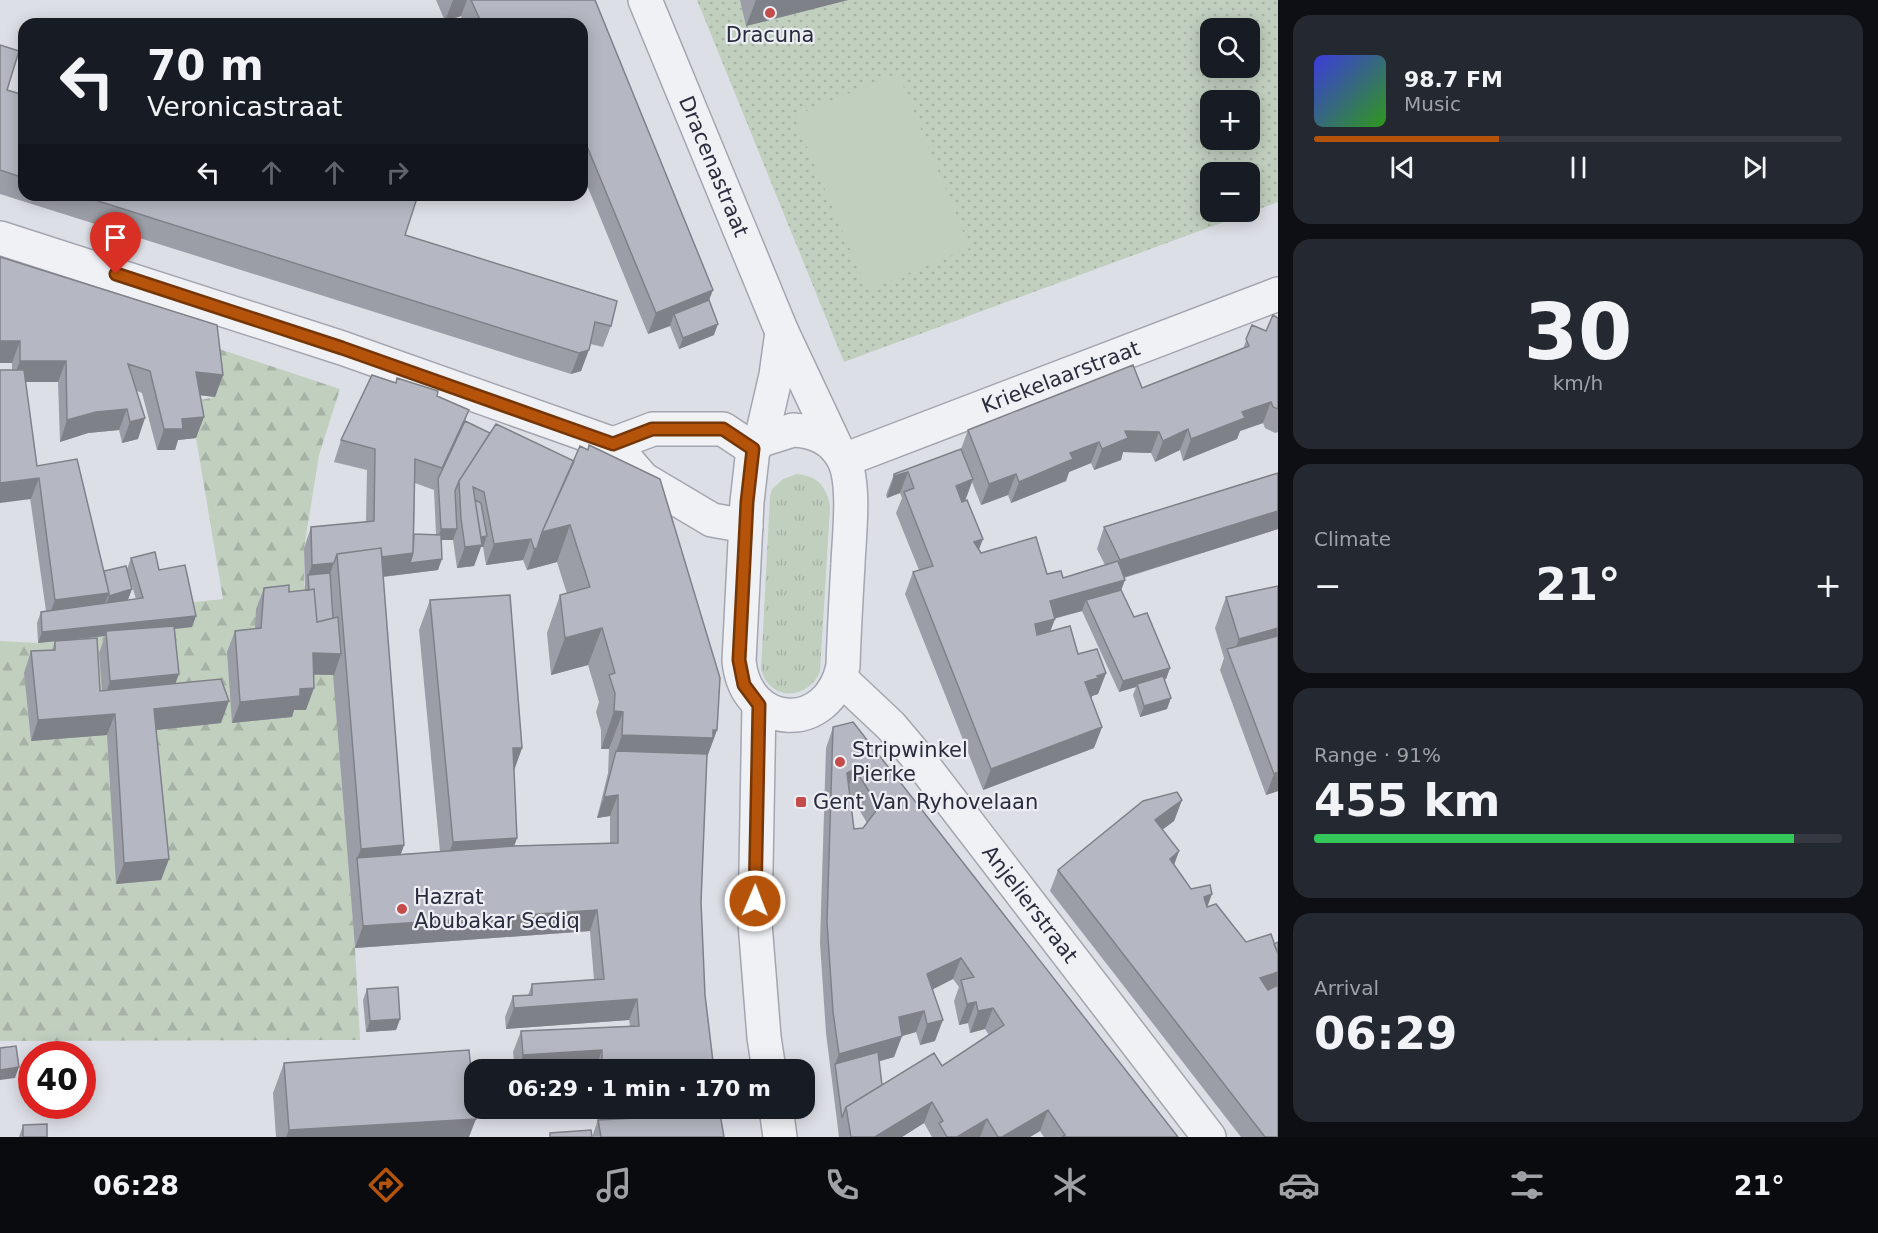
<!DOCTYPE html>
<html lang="en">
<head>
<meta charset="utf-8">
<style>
  :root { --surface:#171b24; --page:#242831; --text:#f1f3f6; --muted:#9ea1a6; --line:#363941; --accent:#b45309 }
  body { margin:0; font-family:"DejaVu Sans",sans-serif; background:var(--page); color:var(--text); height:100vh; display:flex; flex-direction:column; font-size:22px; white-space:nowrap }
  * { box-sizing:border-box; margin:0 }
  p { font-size:20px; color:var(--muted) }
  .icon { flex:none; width:33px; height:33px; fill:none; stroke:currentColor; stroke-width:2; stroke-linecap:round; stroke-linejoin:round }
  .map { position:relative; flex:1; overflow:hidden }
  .details { display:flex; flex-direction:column; gap:15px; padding:15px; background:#0d0f14; width:600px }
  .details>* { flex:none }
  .hud { position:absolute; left:18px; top:18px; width:570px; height:183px; border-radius:18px; box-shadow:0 3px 15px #0003; background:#171b24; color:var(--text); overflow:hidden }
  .buttons { position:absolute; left:1200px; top:18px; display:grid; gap:12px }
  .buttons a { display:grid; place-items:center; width:60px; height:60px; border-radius:12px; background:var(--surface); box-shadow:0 3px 15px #0003; font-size:30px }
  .speed { position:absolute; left:18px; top:1041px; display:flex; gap:12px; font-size:30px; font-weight:700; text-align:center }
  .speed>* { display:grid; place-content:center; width:78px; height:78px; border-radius:50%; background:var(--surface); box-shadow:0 3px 15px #0003; line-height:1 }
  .speed .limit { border:9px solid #d22; background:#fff; color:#111 }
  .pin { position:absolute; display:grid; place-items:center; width:51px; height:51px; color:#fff; margin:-62px -26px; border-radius:50% 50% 50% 0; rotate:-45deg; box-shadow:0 0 6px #0007 }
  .pin .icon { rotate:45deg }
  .me { position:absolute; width:66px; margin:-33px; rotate:1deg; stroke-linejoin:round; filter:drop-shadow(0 0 4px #0008) }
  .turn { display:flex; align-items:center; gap:21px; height:126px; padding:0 30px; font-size:27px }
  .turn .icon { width:78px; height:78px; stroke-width:2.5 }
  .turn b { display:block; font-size:42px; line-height:51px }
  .lanes { display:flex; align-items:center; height:57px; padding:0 30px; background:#0003; justify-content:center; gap:30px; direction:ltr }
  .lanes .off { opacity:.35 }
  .big { font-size:45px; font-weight:800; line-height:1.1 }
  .details .widget { flex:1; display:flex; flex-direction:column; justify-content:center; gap:9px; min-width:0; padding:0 21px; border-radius:18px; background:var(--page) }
  .details .dial { align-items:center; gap:0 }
  .dial b { font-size:78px; line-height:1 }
  .song { display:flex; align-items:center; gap:18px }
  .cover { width:72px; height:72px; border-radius:9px; background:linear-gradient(135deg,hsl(240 70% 55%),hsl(110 70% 35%)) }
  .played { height:6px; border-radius:3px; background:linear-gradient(90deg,var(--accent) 35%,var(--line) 35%) }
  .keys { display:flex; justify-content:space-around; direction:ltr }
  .heat { display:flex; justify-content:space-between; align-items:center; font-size:33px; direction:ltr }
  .charge { height:9px; border-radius:4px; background:linear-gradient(90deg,#34c759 91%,var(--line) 0) }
  .trip { position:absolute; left:464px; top:1059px; width:351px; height:60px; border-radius:18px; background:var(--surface); box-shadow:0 3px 15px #0003; font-weight:800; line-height:60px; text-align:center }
  .dock { display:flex; height:96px; justify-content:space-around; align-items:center; background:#090b0e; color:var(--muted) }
  .dock .icon { width:42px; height:42px }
  .dock .on { color:var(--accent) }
  .dock b { font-size:27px; color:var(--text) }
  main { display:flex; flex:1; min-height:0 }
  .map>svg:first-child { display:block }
  .grass { fill:url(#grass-tufts) }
  .forest { fill:url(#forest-firs) }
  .park { fill:url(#park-dots); fill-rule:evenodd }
  .garden { fill:#c1cfbf }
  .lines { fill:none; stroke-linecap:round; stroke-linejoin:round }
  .minor-casing { stroke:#a3a6b0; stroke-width:36 }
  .tertiary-casing { stroke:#a3a6b0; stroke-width:36 }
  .minor { stroke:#f0f1f5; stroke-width:33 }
  .tertiary { stroke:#f0f1f5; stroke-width:33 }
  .wall { fill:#9c9ea7; fill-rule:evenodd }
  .shaded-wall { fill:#7f8188 }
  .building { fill:#b5b8c2; stroke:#7f8188; stroke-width:1.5; fill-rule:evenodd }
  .route-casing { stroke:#753606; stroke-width:15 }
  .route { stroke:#b45309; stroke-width:10 }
  .poi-dot { fill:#c44c4a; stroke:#edeef4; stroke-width:2 }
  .labels { text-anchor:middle; stroke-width:4.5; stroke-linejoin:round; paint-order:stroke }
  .poi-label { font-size:21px; fill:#282c3c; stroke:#edeef4; text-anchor:start }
  .street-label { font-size:21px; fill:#282c3c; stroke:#edeef4 }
</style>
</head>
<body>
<main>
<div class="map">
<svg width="1278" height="1137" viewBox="0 0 1278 1137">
  <defs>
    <pattern id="grass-tufts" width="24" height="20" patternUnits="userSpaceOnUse" patternTransform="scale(1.5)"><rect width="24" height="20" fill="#c1cfbf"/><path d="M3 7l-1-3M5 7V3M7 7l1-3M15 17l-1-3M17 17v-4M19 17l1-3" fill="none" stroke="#a6b2a5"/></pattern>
    <pattern id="forest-firs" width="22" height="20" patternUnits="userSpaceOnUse" patternTransform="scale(1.5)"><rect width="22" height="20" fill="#c1cfbf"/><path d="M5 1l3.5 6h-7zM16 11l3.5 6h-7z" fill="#a6b2a5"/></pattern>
    <pattern id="park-dots" width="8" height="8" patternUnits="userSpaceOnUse" patternTransform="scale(1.5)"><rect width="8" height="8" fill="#c1cfbf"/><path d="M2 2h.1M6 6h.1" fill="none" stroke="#a6b2a5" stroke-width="1.8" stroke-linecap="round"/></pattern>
  </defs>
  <rect width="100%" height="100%" fill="#dddfe6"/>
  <path class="grass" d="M797,474C818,476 827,487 830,507L820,672C807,701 769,701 761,669L770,496L772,489L783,479Z"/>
  <path class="forest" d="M210,346L340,389L319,455L304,548V586L326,584L355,948L360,1040L0,1041V641L38,643L191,627L186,603L223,599L190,402L215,397Z"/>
  <path class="park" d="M697,0H1278V202L844,362ZM1210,28H1250V68H1210ZM1210,100H1250V140H1210ZM1210,172H1250V212H1210Z"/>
  <path class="garden" d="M898,73L970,248L867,290L794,116Z"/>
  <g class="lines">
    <g class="minor-casing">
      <g id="minor">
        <path d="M0,238L342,348L613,444L643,479L712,520L746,526"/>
        <path d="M613,444L653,429H723L753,449"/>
        <path id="s1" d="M844,460L1278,294"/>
        <path id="s2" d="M840,678L891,726L917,757L1209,1137"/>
      </g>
    </g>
    <g class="tertiary-casing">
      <g id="tertiary">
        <path id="s3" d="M645,0L782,332L837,449"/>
        <path d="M793,430C814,431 832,438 843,458C856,482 849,536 848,564C846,598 844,632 843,666C829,734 746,731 739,661L747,502L753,449L761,440Z"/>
        <path d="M761,440L776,375L782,332"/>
        <path d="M759,704L755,923L764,1037L769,1070"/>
        <path d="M776,1108L780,1137"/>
      </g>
    </g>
    <use href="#minor" class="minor"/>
    <use href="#tertiary" class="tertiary"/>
  </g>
  <path class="wall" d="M436,0H595L709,300L714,335L679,349L670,326L648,334L582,173V24H464L461,16L445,21Z
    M740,0H848L746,26Z
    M0,45L7,90L24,95V195H418L405,235L611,326L603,347L590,344L581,371L571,374L0,194Z
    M0,257L223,375L215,397L200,395L196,438L178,440L175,450H157L142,393L137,391L138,439L122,443L119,430L88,433L60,442L58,382H25L37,466L104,571L128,600L136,599L127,569L131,558L159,570L196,616L192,627L175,629L176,683L221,723L156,730L169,859L161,880L116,884L107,735L31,741L24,673L31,651L52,650L55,641L38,643L37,623L41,612L46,611L12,370V363H0ZM105,636L99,653L102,691H100L67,640Z
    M1278,318V432L1275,433L1265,428L1263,423L1240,431L1237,439L1183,461L1180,450L1155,462L1151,453L1123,452L1121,460L1094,470L1091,463L1069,472L1066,481L1011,503L1008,495L981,505L972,482L965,501L979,549L981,553L1047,574L1063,578L1105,565L1097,549L1104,527L1278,473V529L1124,578L1125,580L1121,590L1134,617L1170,668L1166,679L1164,680L1167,709L1140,717L1133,695L1136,687L1119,692L1082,611L1055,618L1050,631L1078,654L1106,673L1098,694L1092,696L1091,699L1102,727L1094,748L983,790L905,594L913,572L919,570L896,513L902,498L900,493L887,498L886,495L894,474L961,449L968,430L1142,388L1243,349L1252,325L1266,331Z
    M437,396L469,410L465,421L490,433L574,461L717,730L707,758L701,902L705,995L714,1070H515L513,1052L521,1031L630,1026L629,1020L506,1029L505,1017L513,996L528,995L532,984L594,980L590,931L355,948L333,675H314L306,710H294L292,717L232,723L227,652L235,631L255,629L256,609L264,588L289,592L305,590L304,548L311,527L366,522L367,470L334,462L341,440ZM415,483L434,490L436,534H414ZM441,540H453L457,568L474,566L481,547H483L486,565L523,560L527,570L557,562L567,594L560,595L547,633L551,675L588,665L599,702L596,712L601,730V749H609L608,773L597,818L610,816V843L514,846L517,838L514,771L522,748L430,600L419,630L440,852L401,854L404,845L383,577L438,570Z
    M1278,586V791L1266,795L1220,670L1224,658L1215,628L1226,597Z
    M833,727L1178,1137H1044L1040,1131L1030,1137H932L924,1123L902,1137H839L826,1033L820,943L826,748ZM850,794L867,823L863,828L854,829ZM953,979L959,987L954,1001L959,1025L968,1023L970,1033L985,1029L989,1035L942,1066L882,1085L879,1061L894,1057L902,1036L916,1032L920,1045L935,1041L932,989Z
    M1182,800L1174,821L1162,830L1179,851L1174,865L1191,889L1208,907L1278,1137H1241L1050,891L1058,870Z
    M367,989L400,1019L396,1030L366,1032L363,1000Z
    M284,1063L469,1137H276L273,1093Z
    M626,1108H719L724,1137H592L598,1120L627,1118Z
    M23,1125L47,1137H19Z"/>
  <path class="shaded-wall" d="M453,0H467L461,16L445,21Z
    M756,0H848L746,26Z
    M713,290L705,311L674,314L670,326L648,334L656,313Z
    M718,324L714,335L679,349L683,338Z
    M1,341H20L12,363H0V345Z
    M589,350L581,371L571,374L579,353Z
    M20,361H66L58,382H12Z
    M196,372L223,375L215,397L189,394Z
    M1271,402L1263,423L1240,431L1237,439L1183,461L1191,439L1242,412Z
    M127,409L119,430L88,433L60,442L67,420L96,412Z
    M204,417L196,438L178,440L175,450H157L164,429L182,419Z
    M145,418L138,439L122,443L130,422Z
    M1188,429L1180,450L1155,462L1163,441Z
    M1125,431L1159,432L1151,453L1123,452L1121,460L1094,470L1102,449Z
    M1099,442L1091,463L1069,472L1066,481L1011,503L1019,482L1070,453Z
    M908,472L900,493L887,498L894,476Z
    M1016,474L1008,495L981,505L989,484Z
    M39,478L31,499L0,503V483Z
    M973,479L965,501L948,508L956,486Z
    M1278,511V529L1112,581L1120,560Z
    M570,525L557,562L527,570L534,549L542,532Z
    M441,529H457L453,540H437Z
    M487,536L483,547H481L474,566L457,568L465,547L476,538Z
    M531,539L523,560L486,565L494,544Z
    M983,539L975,560L974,542Z
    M413,553L442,559L438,570L339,582L338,562Z
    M334,563L326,584L308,575L312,565Z
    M1125,580L1117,601L1086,600L1082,611L1042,622L1050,601Z
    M132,589L128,600L105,607L109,596Z
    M109,593L101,614L47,621L55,600Z
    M196,616L192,627L107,636L106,631L105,636L38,643L42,632Z
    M1055,619L1047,640L1027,645L1035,624Z
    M602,628L588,665L551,675L565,638Z
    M1278,628V655L1231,659L1239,639Z
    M313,653L341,654L334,675L306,674Z
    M1170,668L1166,679L1138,687L1137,684L1136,687L1119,692L1123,681Z
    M1106,673L1098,694L1092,696L1091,700L1085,682Z
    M179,674L171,695L103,702L110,681Z
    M314,688L306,710H294L292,717L232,723L240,702L300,689Z
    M1171,698L1167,709L1140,717L1144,706Z
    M229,701L221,723L147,731L154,709Z
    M614,711L623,712L609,749H601Z
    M115,714L107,735L31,741L38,720Z
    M1102,727L1094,748L983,790L991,769Z
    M713,730H717L703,767L616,752L622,735Z
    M513,748H522L511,778Z
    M855,769L847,790V773Z
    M1278,772V791L1266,795L1274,774Z
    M618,795L610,816L597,818L604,797Z
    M1182,800L1174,821L1147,841L1155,820Z
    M517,838L506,868L442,872L453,842Z
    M404,845L393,875L357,858L361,849Z
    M1179,851L1171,873L1170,859Z
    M169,859L161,880L116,884L124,863Z
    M1212,894L1204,916V897Z
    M597,910L590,931L355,948L363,926Z
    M961,958L953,979L920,996L927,974Z
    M1278,967V990L1252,1000L1260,978Z
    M637,999L629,1020L506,1029L514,1008Z
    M976,1002L968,1023L959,1025L967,1004Z
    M993,1008L985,1029L970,1033L978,1011Z
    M924,1011L916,1032L902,1036L894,1057L836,1074L835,1064L839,1054L899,1017Z
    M400,1019L396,1030L366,1032L370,1021Z
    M943,1020L935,1041L920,1045L927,1024Z
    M602,1050L595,1070L568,1066L567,1070H518L523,1055Z
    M19,1067L15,1078L0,1080V1070Z
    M932,1102L924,1123L902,1137H875Z
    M1048,1110L1040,1131L1030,1137H1002Z
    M476,1119L469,1137H286L289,1130Z
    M987,1119L980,1137H957Z"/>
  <path class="building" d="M471,0H595L713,290L656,313L584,139H582V24H482Z
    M0,45L19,51L7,90L24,95V178L0,170Z
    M79,195H418L405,235L617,301L611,326L595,322L589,350L579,353Z
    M0,257L217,325L223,375L196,372L204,417L182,419L183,429H164L150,371L128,364L145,418L130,422L127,409L96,412L67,420L66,361H20V341H1V352H0Z
    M709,300L718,324L683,338L674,314Z
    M1273,315L1278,318V409L1273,407L1271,402L1242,412L1245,418L1191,439L1188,429L1163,441L1159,432L1125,431L1128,438L1102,449L1099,442L1070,453L1073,459L1019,482L1016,474L989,484L968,430L1133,365L1142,388L1249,346L1246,339L1252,325L1266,331Z
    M0,370H24L37,466L77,459L109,593L55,600L39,478L0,483Z
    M372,375L396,383L397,378L438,391L437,396L469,410L442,468L415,459L413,553L382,557L381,548L337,554L334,563L312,565L311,527L374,521L375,449L341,440Z
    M465,421L490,433L459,481L455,491L457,529H441L438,479Z
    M496,424L574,461L542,532L537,548L534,549L531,539L494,544L484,492L473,487L482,545L465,547L461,519L459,481Z
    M589,445L660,479L720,678L717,730H713V738L622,735L623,712L614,711L615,693L609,675L615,673L602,628L565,638L560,595L590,587L570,525L542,532L580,446L588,450Z
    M961,449L973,479L956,486L962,502L967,500L983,539L974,542L981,553L1036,537L1047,574L1061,571L1063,578L1118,561L1125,580L1050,601L1055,619L1035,624L1037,635L1070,626L1078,654L1097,649L1106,673L1097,676L1098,678L1085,682L1102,727L991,769L913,572L933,566L904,492L914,488L908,472L894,476V474Z
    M1278,473V511L1120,560L1104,527Z
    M475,500L481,503L487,536L481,537Z
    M414,534L441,535L442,559L410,563L413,553Z
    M381,548L404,845L361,849L337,554Z
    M155,552L159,570L185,565L196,616L42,632L41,612L143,598L131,558Z
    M126,566L132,589L109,596V593L104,571Z
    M330,573L333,618L317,622L314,589L309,590L308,575Z
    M289,585V592L314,589L317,622L338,617L341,654L313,653L314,688L300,689V696L240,702L235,631L261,628L264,588Z
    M1278,586V628L1239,639L1226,597Z
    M1121,590L1134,617L1147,613L1170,668L1123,681L1086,600Z
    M510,595L522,748H513L517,838L453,842L430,600Z
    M174,626L179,674L110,681L106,631Z
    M1278,636V772L1274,774L1227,649Z
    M97,638L100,691L221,679L229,701L154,709L169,859L124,863L115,714L38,720L31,651L55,650V641Z
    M1163,676L1171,698L1144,706L1137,684Z
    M853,722L1178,1137H1062L1065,1135L1048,1110L1002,1137H998L987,1119L957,1137H947L939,1123L943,1121L932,1102L875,1137H851L846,1107L934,1053L942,1066L1004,1025L993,1008L978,1011L976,1002L967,1004L961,980L974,977L961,958L927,974L943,1020L927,1024L924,1011L899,1017L902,1036L839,1054L833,1012L827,922L833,727ZM855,769L879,807L863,828L854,829L847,773Z
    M616,751L707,754L701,902L705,995L714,1070H568V1066L602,1065V1050L523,1055L521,1031L639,1026L637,999L514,1008L513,996L532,995V984L604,979L597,910L363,926L357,858L514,846L618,843V795L604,797Z
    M1177,792L1182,800L1155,820L1179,851L1170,859L1191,889L1210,885L1212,894L1204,897L1207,907L1216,904L1246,942L1271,934L1278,954V972L1260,978L1268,990L1278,985V1137H1265L1058,870L1143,801Z
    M1278,942V954L1274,944Z
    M398,987L400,1019L370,1021L367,989Z
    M16,1046L19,1067L0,1070V1048Z
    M469,1050L474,1100V1108H475L476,1119L289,1130L284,1063Z
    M878,1052L882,1085L846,1107L842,1118L835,1064Z
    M635,1108H719L724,1137H601L598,1120L636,1118Z
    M47,1124V1137H23V1125Z
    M591,1130L592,1137H550V1133Z"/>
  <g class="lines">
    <g class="route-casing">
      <path id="route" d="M116,274L342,348L613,444L652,429H723L753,449L747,502L739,660L744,685L759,705L755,901"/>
    </g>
    <use href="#route" class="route"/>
  </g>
  <g class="poi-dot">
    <circle cx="770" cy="13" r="6"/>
    <circle cx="840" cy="762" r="6"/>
    <rect x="795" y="796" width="12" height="12" rx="3"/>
    <circle cx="402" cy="909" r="6"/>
  </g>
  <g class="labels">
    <g class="poi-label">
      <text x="770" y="42" text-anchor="middle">Dracuna</text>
      <text x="852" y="757">Stripwinkel<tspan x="852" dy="24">Pierke</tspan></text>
      <text x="813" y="809">Gent Van Ryhovelaan</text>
      <text x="414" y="904">Hazrat<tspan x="414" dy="24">Abubakar Sediq</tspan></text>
    </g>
    <g class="street-label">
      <text dy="7" stroke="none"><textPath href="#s3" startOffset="180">Dracenastraat</textPath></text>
      <text dy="7" stroke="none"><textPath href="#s1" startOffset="232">Kriekelaarstraat</textPath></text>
      <text dy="7" stroke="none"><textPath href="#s2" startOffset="296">Anjelierstraat</textPath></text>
    </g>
  </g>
</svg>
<div class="buttons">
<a><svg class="icon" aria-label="search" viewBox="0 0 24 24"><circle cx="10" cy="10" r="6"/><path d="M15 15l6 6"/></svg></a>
<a>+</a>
<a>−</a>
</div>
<div class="speed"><div class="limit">40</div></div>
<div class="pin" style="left:116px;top:274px;background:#d93025"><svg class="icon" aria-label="arrive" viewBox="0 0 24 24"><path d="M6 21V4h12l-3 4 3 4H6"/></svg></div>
<svg class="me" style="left:755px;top:901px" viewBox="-20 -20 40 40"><circle r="17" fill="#b45309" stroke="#fff" stroke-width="3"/><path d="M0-11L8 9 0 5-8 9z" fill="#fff"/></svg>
<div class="trip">06:29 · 1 min · 170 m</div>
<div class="hud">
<div class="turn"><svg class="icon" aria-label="left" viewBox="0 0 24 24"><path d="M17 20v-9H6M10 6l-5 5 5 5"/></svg><div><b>70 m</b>Veronicastraat</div></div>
<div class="lanes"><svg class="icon" aria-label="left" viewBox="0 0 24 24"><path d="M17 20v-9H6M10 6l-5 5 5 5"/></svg><svg class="icon off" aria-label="ahead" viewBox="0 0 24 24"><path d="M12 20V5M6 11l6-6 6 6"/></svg><svg class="icon off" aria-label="ahead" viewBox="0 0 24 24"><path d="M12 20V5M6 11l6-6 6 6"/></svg><svg class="icon off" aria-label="right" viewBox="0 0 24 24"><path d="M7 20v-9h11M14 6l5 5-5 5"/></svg></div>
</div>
</div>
<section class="details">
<div class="widget">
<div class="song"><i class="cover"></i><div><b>98.7 FM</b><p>Music</p></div></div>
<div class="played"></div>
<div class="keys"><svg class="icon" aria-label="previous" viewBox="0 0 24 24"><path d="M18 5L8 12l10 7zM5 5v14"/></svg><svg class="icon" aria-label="pause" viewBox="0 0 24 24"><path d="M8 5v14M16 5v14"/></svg><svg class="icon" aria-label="next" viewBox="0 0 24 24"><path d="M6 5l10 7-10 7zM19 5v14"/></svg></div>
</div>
<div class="widget dial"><b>30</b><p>km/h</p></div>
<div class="widget"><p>Climate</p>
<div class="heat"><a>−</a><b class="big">21°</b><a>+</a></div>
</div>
<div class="widget"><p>Range · 91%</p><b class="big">455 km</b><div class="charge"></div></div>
<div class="widget"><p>Arrival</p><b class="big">06:29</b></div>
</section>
</main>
<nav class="dock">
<b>06:28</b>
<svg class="icon on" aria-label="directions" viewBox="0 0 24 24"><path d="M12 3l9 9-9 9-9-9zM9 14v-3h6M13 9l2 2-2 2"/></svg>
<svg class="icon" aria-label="music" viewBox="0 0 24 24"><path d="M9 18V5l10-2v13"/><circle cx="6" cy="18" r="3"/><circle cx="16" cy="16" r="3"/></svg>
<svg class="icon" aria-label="phone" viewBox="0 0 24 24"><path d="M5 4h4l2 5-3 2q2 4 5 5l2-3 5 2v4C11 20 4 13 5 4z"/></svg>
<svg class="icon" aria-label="climate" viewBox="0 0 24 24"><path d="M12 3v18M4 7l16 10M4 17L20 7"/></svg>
<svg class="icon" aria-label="car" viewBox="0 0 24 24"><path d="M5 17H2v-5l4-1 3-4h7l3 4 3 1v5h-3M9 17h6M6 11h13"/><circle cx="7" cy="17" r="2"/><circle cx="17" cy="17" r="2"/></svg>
<svg class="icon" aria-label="filters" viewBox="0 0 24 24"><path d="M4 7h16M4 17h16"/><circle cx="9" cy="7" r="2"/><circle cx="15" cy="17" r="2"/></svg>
<b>21°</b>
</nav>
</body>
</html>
